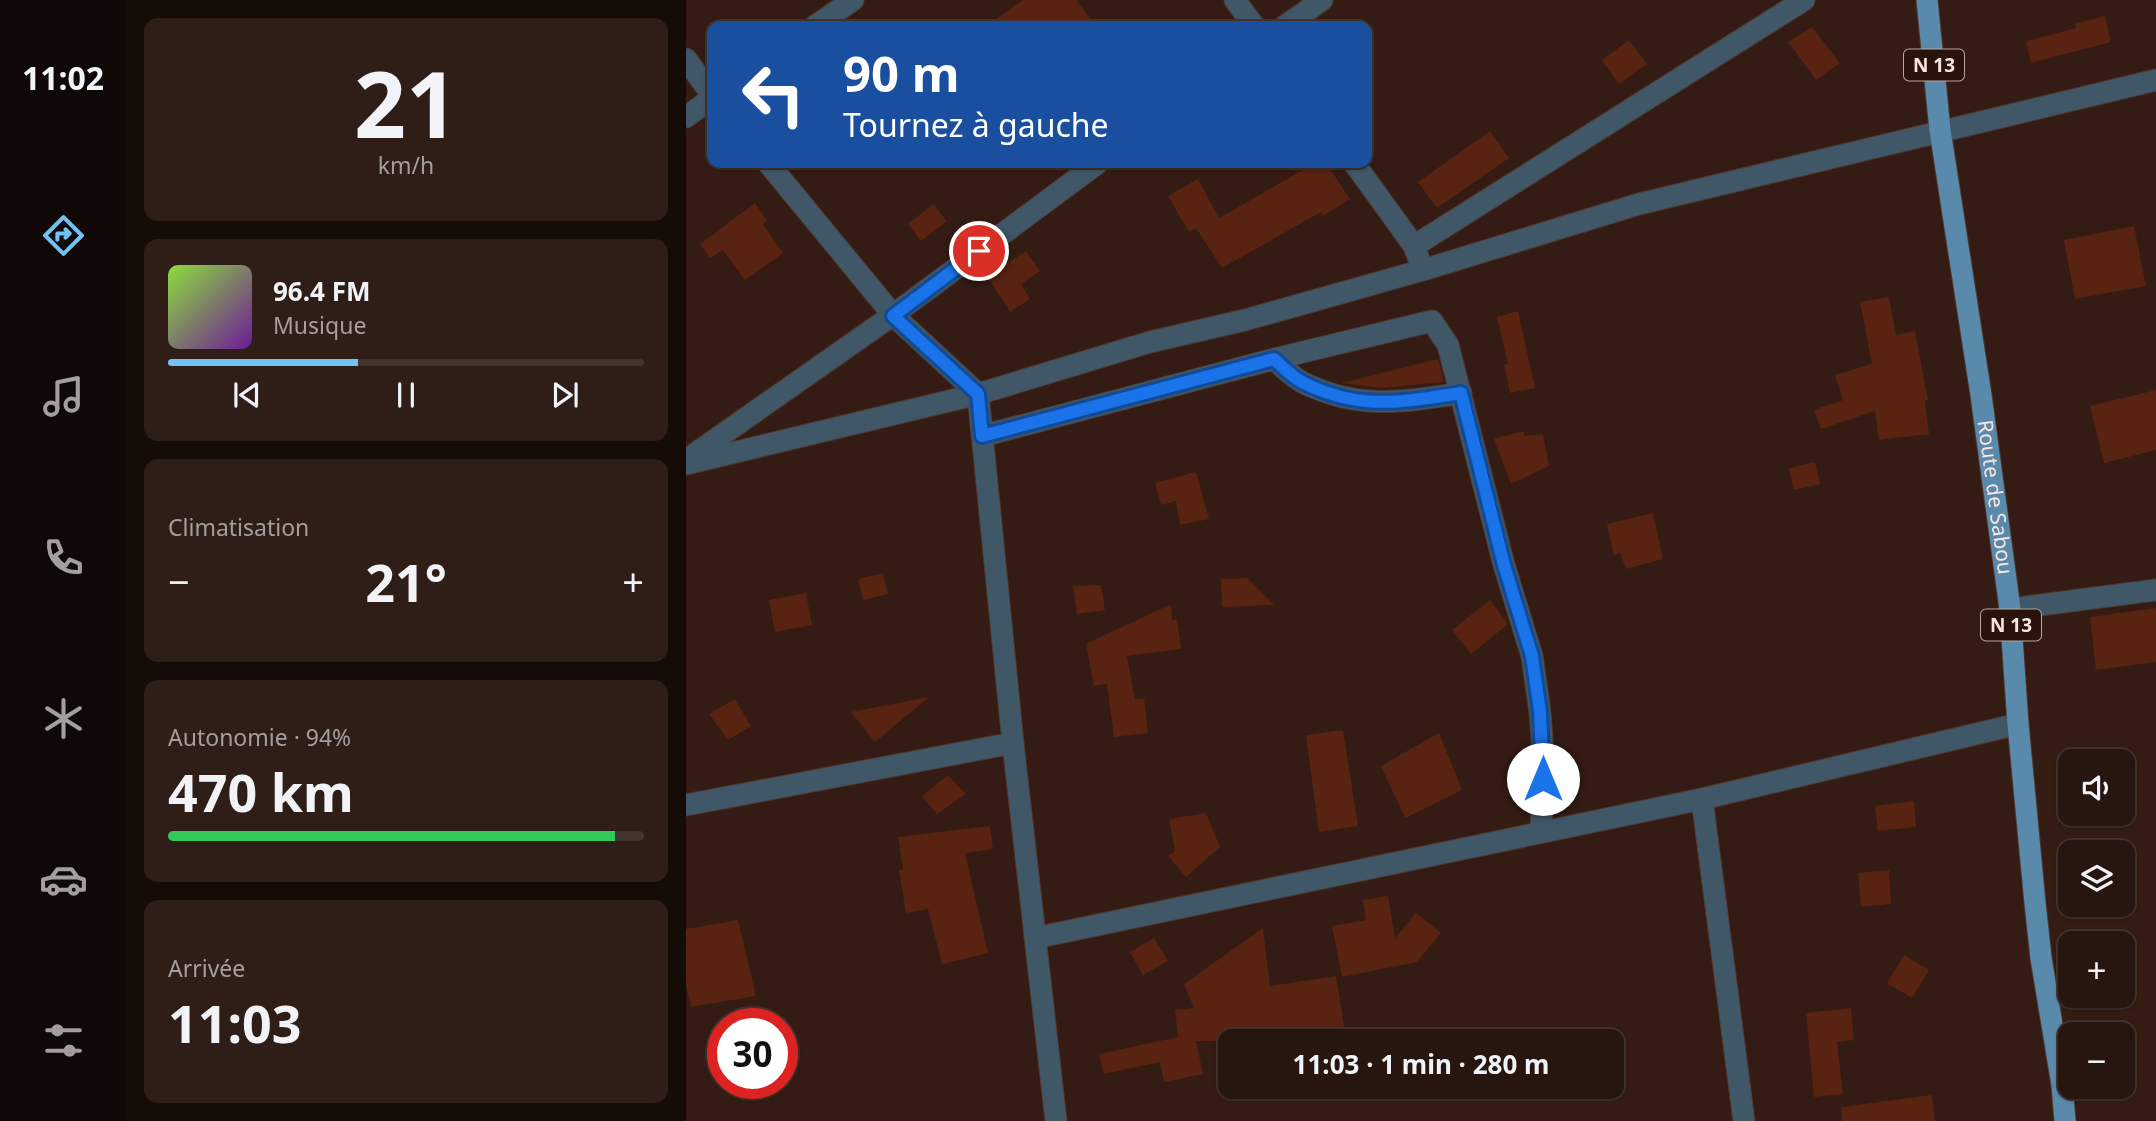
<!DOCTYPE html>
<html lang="fr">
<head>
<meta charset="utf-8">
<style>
  :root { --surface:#27150f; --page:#2f1e18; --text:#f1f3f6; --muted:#a49f9e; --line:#43342f; --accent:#72c1f5 }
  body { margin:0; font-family:"Noto Sans",sans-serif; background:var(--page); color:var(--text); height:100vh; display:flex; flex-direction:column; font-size:26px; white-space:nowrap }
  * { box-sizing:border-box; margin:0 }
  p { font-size:23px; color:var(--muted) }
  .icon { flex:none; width:38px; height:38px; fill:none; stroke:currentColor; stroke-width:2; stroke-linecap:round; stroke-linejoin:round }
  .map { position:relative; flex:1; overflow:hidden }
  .side { display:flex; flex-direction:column; gap:18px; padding:18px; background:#150c08; width:560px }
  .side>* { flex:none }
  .top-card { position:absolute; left:21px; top:21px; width:665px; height:147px; border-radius:14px; box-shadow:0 2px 5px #0004,0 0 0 2px var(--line); background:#1a4fa0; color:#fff; overflow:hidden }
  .fabs { position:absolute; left:1372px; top:749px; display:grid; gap:14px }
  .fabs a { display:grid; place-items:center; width:77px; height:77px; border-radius:14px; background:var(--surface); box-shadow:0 2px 5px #0004,0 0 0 2px var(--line); font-size:35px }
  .speed { position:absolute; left:21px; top:1008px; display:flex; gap:14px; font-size:35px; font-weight:700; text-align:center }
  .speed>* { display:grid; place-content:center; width:91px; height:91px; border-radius:50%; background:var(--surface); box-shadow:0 2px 5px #0004,0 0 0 2px var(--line); line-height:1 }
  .speed .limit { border:10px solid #d22; background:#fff; color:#111 }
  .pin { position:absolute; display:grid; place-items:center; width:60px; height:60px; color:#fff; margin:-30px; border:4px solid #fff; border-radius:50%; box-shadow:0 2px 7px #0007 }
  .me { position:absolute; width:77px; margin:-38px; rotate:0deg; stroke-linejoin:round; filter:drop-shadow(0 0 5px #0008) }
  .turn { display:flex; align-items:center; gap:24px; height:147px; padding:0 21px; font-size:32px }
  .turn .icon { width:91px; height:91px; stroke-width:2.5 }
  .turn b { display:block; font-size:49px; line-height:60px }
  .big { font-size:52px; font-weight:700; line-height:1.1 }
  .side .widget { flex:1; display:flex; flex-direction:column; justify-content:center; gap:10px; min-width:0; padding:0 24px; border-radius:14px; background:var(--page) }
  .side .dial { align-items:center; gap:0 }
  .dial b { font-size:91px; line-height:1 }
  .song { display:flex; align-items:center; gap:21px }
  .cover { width:84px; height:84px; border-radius:10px; background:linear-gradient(135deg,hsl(90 70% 55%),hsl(280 70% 35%)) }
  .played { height:7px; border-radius:4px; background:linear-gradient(90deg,var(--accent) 40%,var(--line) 40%) }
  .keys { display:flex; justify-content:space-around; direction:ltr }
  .heat { display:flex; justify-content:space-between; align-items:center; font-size:38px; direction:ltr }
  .charge { height:10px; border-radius:5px; background:linear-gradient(90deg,#34c759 94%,var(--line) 0) }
  .trip { position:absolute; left:532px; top:1029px; width:406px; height:70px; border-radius:14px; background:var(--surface); box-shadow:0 2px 5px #0004,0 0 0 2px var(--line); font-weight:700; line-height:70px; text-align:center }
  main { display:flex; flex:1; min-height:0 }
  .tab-bar { display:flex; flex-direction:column; width:126px; justify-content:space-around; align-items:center; background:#100806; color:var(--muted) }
  .tab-bar .icon { width:49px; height:49px }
  .tab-bar .on { color:var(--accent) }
  .tab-bar b { font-size:32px; color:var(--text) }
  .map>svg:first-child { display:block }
  .building { fill:#582310 }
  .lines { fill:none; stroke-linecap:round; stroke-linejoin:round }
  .minor-casing { stroke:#4f3830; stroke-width:23 }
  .tertiary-casing { stroke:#4f3830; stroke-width:23 }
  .primary-casing { stroke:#4f3830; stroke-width:23 }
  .minor { stroke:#405767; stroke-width:21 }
  .tertiary { stroke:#405767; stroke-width:21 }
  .primary { stroke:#5a8aab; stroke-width:21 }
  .route-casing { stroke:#114b97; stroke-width:18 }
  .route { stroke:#1a73e8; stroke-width:12 }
  .labels { text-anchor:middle; stroke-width:5; stroke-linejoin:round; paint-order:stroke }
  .shield { fill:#2a130b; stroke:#b9a69f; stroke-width:2 }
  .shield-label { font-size:19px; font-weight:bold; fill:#f6e5df }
  .street-label { font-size:21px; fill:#f6e5df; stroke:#2a130b }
</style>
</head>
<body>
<main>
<nav class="tab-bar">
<b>11:02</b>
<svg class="icon on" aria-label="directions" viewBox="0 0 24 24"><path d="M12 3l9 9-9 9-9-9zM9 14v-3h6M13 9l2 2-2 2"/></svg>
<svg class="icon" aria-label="music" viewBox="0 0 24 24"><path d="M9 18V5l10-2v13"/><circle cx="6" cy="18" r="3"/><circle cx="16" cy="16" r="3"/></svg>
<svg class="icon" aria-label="phone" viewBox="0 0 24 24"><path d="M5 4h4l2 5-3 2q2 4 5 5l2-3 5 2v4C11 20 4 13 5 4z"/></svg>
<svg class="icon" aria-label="climate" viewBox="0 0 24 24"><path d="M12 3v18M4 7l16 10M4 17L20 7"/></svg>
<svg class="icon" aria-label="car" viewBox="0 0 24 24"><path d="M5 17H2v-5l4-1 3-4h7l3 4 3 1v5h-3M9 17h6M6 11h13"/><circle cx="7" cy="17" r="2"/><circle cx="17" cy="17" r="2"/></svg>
<svg class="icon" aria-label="filters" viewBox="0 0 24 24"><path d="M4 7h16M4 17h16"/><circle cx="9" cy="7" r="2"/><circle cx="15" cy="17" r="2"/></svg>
</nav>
<section class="side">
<div class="widget dial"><b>21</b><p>km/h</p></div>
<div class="widget">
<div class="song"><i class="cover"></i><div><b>96.4 FM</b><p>Musique</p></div></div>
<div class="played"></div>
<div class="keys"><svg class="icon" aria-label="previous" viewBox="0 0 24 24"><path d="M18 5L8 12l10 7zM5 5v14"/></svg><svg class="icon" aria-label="pause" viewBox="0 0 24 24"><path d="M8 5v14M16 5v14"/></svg><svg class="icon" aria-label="next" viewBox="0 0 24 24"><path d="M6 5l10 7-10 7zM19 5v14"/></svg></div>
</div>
<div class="widget"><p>Climatisation</p>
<div class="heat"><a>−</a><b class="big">21°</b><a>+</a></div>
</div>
<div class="widget"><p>Autonomie · 94%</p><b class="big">470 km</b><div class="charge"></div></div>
<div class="widget"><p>Arrivée</p><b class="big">11:03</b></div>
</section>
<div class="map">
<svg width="1470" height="1121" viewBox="0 0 1470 1121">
  <rect width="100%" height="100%" fill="#341c14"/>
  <path class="building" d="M337,0H390L410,26H301Z
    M1419,16L1425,42L1345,63L1340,41L1390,28L1389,24Z
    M1126,27L1154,63L1130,80L1102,42Z
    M943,40L961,64L933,84L916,60Z
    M804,131L823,158L751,208L732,182Z
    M629,163H640L664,199L637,216L635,212L536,268L510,228L503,232L482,196L512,179L533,218Z
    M69,203L81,221L77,224L97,253L59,280L37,250L24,258L14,244Z
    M247,204L261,221L235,241L222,224Z
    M1448,226L1460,286L1389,299L1378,240Z
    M340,251L354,271L335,284L344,299L324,312L301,276Z
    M1203,297L1210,335L1229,331L1242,400H1239L1243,434L1193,440L1189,411L1135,429L1128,410L1157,400L1149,375L1186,364L1174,302Z
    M832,311L849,388L824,393L818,365L822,364L811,317Z
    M752,359L758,382L696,388L656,383Z
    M1470,390V450L1418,463L1404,406Z
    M838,431V436L857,434L863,466L825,484L808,439Z
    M1129,462L1134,484L1108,490L1103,468Z
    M510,472L523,519L494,525L490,501L475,505L469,483Z
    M967,513L977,559L940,569L934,553L928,556L921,524Z
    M197,573L202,594L177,600L172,579Z
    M561,578L588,605L536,607L535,579Z
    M415,585L419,610L391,614L387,586Z
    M120,593L126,625L89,632L83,600Z
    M804,600L822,624L785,654L766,630Z
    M485,604L486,620L491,619L495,649L441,656L449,699L458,698L462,733L428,737L421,684L408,686L400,644Z
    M1470,608V662L1410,670L1404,617Z
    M243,697L189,742L165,712Z
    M49,699L65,726L42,740L23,714Z
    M657,730L672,826L633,832L620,735Z
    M753,733L776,790L719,818L695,766Z
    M262,775L280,794L251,814L236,796Z
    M1228,801L1230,827L1192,831L1189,806Z
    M520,813L534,847L500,877L482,856L489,851L483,819Z
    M304,826L307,849L279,853L302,953L256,964L242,909L220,913L213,870H217L212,837Z
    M1203,870L1205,904L1175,907L1172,873Z
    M702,896L709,938L730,913L755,933L731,962L656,977L646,926L680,920L677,900Z
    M52,920L70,996L5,1007L0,983V929Z
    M577,928L584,986L650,976L659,1032L612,1041H510L517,1074L478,1082L474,1062L418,1074L413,1054L492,1037L489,1010L508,1008L498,984Z
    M468,938L482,961L457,975L444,952Z
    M1218,955L1243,970L1226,998L1201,983Z
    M1165,1008L1168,1040L1151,1042L1157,1094L1128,1097L1120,1013Z
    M1246,1095L1249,1121H1156L1155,1107Z"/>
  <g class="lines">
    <g class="minor-casing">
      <path id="minor" d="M549,0L568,26
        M129,26L167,0
        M599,26L636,0
        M0,59L26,95
        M0,117L26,98
        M82,163L207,315L292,394L327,743L370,1121
        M668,163L728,246L737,270
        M728,246L1118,0
        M588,359C597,367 607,378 618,383C673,410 717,402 775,393
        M296,436L588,359L746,321L762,345L818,565L846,656L854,712L857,753L855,832
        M0,460L207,315L412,163
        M1324,609L1470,590
        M1016,799L1058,1121
        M0,805L327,743
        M349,938L1016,799L1332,724"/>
    </g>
    <g class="tertiary-casing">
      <path id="tertiary" d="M0,464L292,394L464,342L559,320L737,270L953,204L1470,80"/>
    </g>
    <g class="primary-casing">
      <g id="primary">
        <path id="s1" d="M1241,0L1254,130L1295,395L1324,609L1332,724L1349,903L1355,958L1376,1085L1379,1121"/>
      </g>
    </g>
    <use href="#minor" class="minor"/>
    <use href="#tertiary" class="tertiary"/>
    <use href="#primary" class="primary"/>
  </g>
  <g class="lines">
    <g class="route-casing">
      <path id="route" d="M293,251L207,316L292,394L296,436L588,359C597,367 607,378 618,383C674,411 717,402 775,393L818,565L846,656L854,712L857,779"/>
    </g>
    <use href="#route" class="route"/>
  </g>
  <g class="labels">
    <g class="shield">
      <rect x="1218" y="49.5" width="60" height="31" rx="5"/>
      <rect x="1295" y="609.5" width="60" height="31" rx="5"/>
    </g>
    <g class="shield-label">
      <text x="1248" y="72">N 13</text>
      <text x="1325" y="632">N 13</text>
    </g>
    <g class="street-label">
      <text dy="7" stroke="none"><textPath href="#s1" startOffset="502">Route de Sabou</textPath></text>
    </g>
  </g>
</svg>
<div class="fabs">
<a><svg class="icon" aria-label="sound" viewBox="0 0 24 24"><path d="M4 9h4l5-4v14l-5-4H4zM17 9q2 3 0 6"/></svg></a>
<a><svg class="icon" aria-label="layers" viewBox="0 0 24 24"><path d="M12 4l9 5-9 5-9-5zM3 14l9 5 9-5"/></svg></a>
<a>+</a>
<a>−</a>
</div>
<div class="speed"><div class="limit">30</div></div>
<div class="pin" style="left:293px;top:251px;background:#d93025"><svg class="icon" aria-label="arrive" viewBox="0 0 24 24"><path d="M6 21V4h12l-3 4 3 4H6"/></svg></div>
<svg class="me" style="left:857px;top:779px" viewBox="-20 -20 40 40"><circle r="19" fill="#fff"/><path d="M0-13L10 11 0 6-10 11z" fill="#1a73e8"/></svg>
<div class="trip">11:03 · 1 min · 280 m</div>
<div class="top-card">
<div class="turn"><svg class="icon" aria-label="left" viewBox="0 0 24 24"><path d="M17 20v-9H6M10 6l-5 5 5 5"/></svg><div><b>90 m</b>Tournez à gauche</div></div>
</div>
</div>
</main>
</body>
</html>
